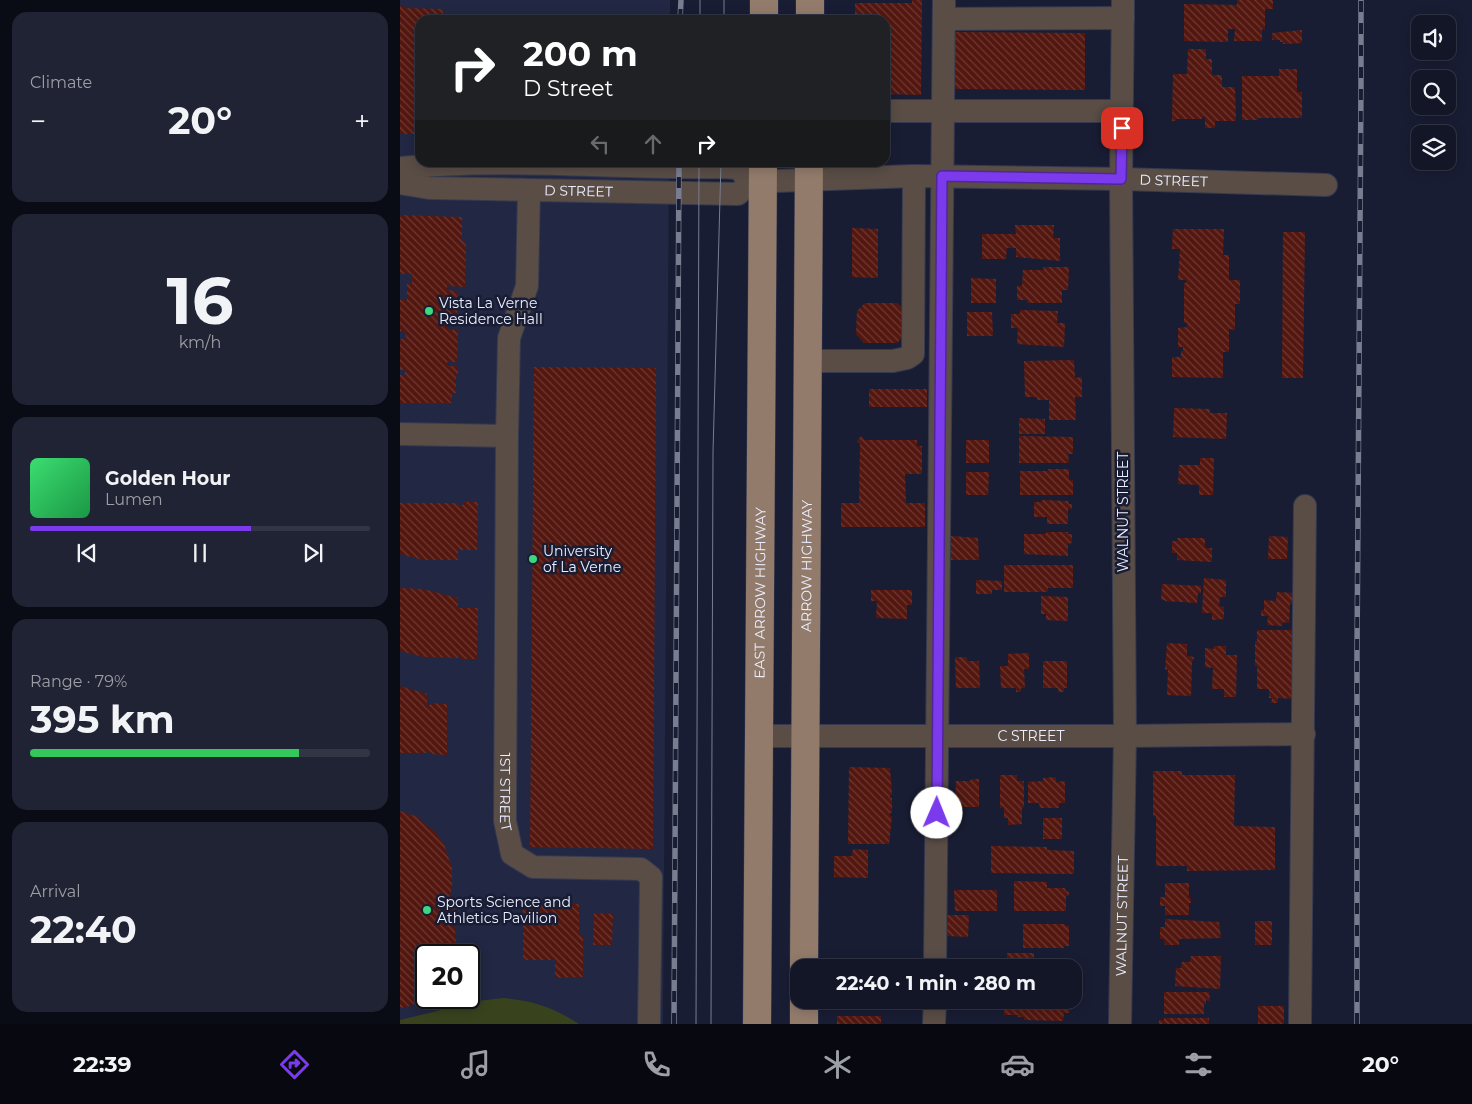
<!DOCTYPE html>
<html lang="en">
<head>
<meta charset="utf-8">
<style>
  :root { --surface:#131627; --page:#202333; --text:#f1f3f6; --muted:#9d9fa7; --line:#323544; --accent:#7c3aed }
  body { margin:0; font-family:Montserrat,sans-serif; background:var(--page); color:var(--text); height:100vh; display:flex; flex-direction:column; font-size:19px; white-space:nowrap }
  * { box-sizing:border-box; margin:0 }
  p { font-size:16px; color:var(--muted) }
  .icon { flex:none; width:28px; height:28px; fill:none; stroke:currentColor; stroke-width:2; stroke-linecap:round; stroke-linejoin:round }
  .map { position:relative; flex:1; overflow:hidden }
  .sheet { display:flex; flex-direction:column; gap:12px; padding:12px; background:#0a0c15; width:400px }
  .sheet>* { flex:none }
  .banner { position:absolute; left:15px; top:15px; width:475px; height:152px; border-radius:15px; box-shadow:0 2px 12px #0003,0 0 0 1px var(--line); background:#202124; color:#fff; overflow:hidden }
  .buttons { position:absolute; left:1011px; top:15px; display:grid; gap:10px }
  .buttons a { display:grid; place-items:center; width:45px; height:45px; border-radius:10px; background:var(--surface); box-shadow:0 2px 12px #0003,0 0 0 1px var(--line); font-size:25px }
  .speed { position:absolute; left:15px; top:944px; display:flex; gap:10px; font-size:25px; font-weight:700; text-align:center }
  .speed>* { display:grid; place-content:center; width:65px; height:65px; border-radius:50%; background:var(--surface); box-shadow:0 2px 12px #0003,0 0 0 1px var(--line); line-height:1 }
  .speed .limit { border:2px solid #111; border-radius:8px; background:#fff; color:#111 }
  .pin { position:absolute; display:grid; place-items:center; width:42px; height:42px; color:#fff; margin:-21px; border-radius:10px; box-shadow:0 2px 8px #0006 }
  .me { position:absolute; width:55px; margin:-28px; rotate:1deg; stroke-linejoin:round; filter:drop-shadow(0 0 4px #0008) }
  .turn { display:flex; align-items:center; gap:18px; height:105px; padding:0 25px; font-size:22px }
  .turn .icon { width:65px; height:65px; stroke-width:2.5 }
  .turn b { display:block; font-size:35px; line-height:42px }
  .lanes { display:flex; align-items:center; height:48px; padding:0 25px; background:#0003; justify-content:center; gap:25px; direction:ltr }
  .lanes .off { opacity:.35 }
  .big { font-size:38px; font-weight:700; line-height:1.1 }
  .sheet .tile { flex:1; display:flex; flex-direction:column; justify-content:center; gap:8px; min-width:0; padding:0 18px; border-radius:15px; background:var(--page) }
  .sheet .dial { align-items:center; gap:0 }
  .dial b { font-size:65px; line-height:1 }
  .song { display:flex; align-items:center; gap:15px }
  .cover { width:60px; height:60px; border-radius:8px; background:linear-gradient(135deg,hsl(140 70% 55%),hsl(140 70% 35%)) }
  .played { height:5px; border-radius:2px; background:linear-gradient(90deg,var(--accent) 65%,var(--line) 65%) }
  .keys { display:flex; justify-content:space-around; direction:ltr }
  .heat { display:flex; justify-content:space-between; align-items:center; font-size:28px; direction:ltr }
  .charge { height:8px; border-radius:4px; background:linear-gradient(90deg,#34c759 79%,var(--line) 0) }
  .trip { position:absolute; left:390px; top:959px; width:292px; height:50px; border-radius:15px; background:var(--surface); box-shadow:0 2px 12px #0003,0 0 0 1px var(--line); font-weight:700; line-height:50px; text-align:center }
  .tab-bar { display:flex; height:80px; justify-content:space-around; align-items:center; background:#080910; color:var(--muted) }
  .tab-bar .icon { width:35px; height:35px }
  .tab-bar .active { color:var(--accent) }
  .tab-bar b { font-size:22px; color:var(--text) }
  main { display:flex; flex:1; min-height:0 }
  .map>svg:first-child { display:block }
  .built { fill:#222743; fill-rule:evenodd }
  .pitch { fill:#38431e }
  .building { fill:url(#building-back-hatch) }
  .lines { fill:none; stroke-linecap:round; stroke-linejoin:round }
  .minor-casing { stroke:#363a50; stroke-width:24 }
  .major-casing { stroke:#363a50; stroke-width:29 }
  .minor { stroke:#594d46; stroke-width:22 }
  .major { stroke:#927b6b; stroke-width:28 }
  .tram { stroke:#797d90; stroke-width:1 }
  .rail-casing { stroke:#797d90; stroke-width:5.5 }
  .rail { stroke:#191d34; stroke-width:4; stroke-dasharray:11; stroke-linecap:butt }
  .route-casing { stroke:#51269a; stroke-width:12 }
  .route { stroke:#7c3aed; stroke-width:9 }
  .poi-dot { fill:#3dd77e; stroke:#191d34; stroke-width:2 }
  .labels { text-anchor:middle; stroke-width:5; stroke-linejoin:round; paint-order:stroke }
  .street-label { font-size:14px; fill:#ebefff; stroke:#191d34 }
  .poi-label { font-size:14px; fill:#ebefff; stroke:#191d34; text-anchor:start }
</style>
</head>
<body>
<main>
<section class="sheet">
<div class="tile"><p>Climate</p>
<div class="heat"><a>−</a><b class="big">20°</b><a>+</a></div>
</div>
<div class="tile dial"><b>16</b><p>km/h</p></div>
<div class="tile">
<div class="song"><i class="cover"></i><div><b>Golden Hour</b><p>Lumen</p></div></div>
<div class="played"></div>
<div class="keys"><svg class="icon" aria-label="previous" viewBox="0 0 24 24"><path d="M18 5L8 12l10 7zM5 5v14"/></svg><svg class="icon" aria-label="pause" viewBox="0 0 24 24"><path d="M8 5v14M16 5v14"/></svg><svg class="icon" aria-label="next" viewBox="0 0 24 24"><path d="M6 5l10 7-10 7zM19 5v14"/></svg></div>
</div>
<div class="tile"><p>Range · 79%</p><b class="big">395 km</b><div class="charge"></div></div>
<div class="tile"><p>Arrival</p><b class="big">22:40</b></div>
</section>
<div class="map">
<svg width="1072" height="1024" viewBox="0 0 1072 1024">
  <defs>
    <pattern id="building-back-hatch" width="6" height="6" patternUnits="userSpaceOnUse" patternTransform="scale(1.25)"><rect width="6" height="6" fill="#54170f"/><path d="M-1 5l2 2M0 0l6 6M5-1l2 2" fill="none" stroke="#6d3933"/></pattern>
  </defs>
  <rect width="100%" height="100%" fill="#191d34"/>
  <path class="built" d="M0,0H270V20H20V162L269,163L263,1024H0ZM26,955H69V998H26Z"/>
  <path class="pitch" d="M103,998C134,1001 153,1007 179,1024H0V1020L78,1001Z"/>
  <path class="building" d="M512,0H522L521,95L485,94V20H455V3H512Z
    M837,0H873V9H865V30L862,29V41H834L835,29H828V42L784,41V4L837,5Z
    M0,5H4L3,8L43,9V20H20V134H0Z
    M902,30V43L883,44V42H880V40H872V33Z
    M551,32L685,33V90L550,89Z
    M788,49H806V59H812V75H822V87H835L836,121H815V128H805V117H802V119H776V121H772L773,74H787Z
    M879,69H897V92H902V118H858V120H842V76H879Z
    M0,215L62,217V241H66L65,287L47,286V290L57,291V323H48V330H58L57,362H47V366H58V376H56V393H52V403H0V375H5V370H0V339H6L5,331H0V300H7V284H12V274H0Z
    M615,225H654L653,238H660V261L616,257V248H607L606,259H582V234H616Z
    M452,228L478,229V278L452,277Z
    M773,229H824L823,255H829V280H840V304H835V330L829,329V352H823V378L772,377V357H781V351H783V347H778V328L787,327V323H784V283H786V280H778L780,249H772Z
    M883,232H905L903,378H882Z
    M643,267H669L668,290H662V303H627V300H617V286H622L623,270H644Z
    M571,278L596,279V303H571Z
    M465,303H497L505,311V334L497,343H464L456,334L457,311Z
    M620,310L658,311L657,323H665L664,347L617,344L618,328H611V314H620Z
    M567,312H592L593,336H567Z
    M674,360L675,378L682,377V397H675L676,420H649V400H637V397H625L624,361Z
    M134,367L256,368L253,849L130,847Z
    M469,389H527V407H469Z
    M774,408L810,409V413H827L826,439L773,437Z
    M619,418L645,419V434H619Z
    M461,436L465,440H517V446H522V474H505L506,503H525V527H441V503H459L460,444L457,441Z
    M619,436L673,437V454H668L669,463H619Z
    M566,440H589V463H566Z
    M800,458H814L813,495H799V485L778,484L779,465H800Z
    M648,469H669V480H673V495H620V471H648Z
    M566,472H589L588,495H566Z
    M642,500L668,501L669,504H672V509H668V524H647V517H634V502H642Z
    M63,502H78L77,550H58V560H23L0,554V503H57V505H63Z
    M646,532H668V534H672V543L668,544V556L624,554V534H646Z
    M551,536L578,538L579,560H551Z
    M869,536L888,537L887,559H868Z
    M777,538H805V548H812V562L777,560V553H772V541H777Z
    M604,565H673V588H648V592H604Z
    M804,578L826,580V597H820L819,606L824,607V619L812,620V613H802Z
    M576,580L602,581V590H592V594H576Z
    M762,584L801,586V593H798L797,603L765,601V600H761Z
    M0,588L23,589L58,598V608H78L77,659H60V655H58V658L23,657L0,651Z
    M471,590H512V605H507V619L476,618L477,601H471Z
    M877,592L895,593L894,604H890L889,623L883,622L882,626L867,625L868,616H861V610H864V600L876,601Z
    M641,596L668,597V621L646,620V614H641Z
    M857,630H895V699L878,698V703H871L872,698H869V689H857V666H855V641H857Z
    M767,643L787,644V656L794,657L793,661H792L791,696L767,695L768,669L765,670Z
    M814,646H826V655H837L836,697H824V689H812L813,668L805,667V648L814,649Z
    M629,653V669H624L625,688H621V692H616V688H601L600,666H608V654Z
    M555,657H566L568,661H579L580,688H556Z
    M643,661H667V688H664V692H658V688H643Z
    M0,686L27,694V705H30V703L47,704V755L29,754V751H26V753H0Z
    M449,767L490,768L492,795H490V798H492V813H490V816H492L489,844H448Z
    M753,771H782V775H835L834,826L875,827V870L787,871V866H756V816L753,815Z
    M600,775H617V781H624V807L622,808V824L608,825V818H604V807L600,808Z
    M656,777V782L665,781V803H659V808H640L639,803H628V782L643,781V778Z
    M571,779H579V807H555L556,781H570Z
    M0,811L18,817L23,822L35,832L44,844L52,868V887L50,896L53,897L56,908L54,912L49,916L53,921L55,929L56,945L54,955H26V997L10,1006L0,1008Z
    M643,818H662V839H643Z
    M591,846L647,847V850L674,851V874L591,873Z
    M453,849L468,850V878L434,877V856H452Z
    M614,881L647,882V888H665L666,891L669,892V896H666V911H614Z
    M765,883H789V898H791V903H789V915H765V906H760V897H765Z
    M554,890H597V911H555Z
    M123,904H179V936L183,935V977L155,978V960H123Z
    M194,913L213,914L212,945H193Z
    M548,915H569L568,937L547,936Z
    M765,919L819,922L821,938L779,939V945H765L764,939H760V927H765Z
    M855,921H872V945H855Z
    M623,924H665V926H669V946H664V948H623Z
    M607,953H634V960L669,961V968H604V963H607Z
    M791,956H821L820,989L775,986L776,968H781L782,962H790Z
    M764,992H809L810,1001L806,1000V1004H804V1014H764Z
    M624,1000H670L669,1013H664L663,1021L624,1020V1017H618V1015H604V1005H624Z
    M858,1006H884V1024H858Z
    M437,1016H481V1024H437Z
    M764,1018H809V1024H759V1020H764Z"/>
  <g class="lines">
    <g class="minor-casing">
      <g id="minor">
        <path d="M544,19L723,18"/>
        <path d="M485,111H722"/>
        <path d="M0,168C105,157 215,169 320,167L338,168L351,182"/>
        <path id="s1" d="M0,183L29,188L338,194L351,182L514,176L721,179L926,185"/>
        <path d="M407,361H493L507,358L513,354L514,176"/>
        <path d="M0,434L107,436L109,338L127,286L129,190"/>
        <path id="s2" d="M107,436L105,821L112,854L133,867L241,869L251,877L249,1024"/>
        <path id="s3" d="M360,736H725L904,734"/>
        <path d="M535,968L544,0"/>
        <path d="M534,1024L535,1000"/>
        <path id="s4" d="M720,1024L725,736L721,179L723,0"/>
        <path d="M900,1024L905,506"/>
      </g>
    </g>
    <g class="major-casing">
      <g id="major">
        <path d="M364,20V0"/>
        <path d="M410,20V0"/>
        <path id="s5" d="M404,968L409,162"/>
        <path id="s6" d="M357,1024L363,162"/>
        <path d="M404,1024V1000"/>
      </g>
    </g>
    <use href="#minor" class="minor"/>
    <use href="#major" class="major"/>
    <path class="tram" d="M300,20V0
      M324,20V0
      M296,1024L299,162
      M311,1024L313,452L321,162"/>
    <g class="rail-casing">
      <path id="rail" d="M280,20L281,0
        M274,1024L279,162
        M957,1024V654L961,85V0"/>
    </g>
    <use href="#rail" class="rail"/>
  </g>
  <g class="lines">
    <g class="route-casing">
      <path id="route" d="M537,813L542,176L721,179L722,128"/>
    </g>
    <use href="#route" class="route"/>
  </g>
  <g class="poi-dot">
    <circle cx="29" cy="311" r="5"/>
    <circle cx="133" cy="559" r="5"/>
    <circle cx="27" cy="910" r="5"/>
  </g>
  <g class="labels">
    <g class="street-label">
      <text dy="5" stroke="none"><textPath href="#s1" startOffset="779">D STREET</textPath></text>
      <text dy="5" stroke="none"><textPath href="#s1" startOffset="179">D STREET</textPath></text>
      <text transform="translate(723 512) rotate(-90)" y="5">WALNUT STREET</text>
      <text dy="5" stroke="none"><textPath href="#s5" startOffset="402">ARROW HIGHWAY</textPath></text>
      <text dy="5" stroke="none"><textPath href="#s6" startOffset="431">EAST ARROW HIGHWAY</textPath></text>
      <text dy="5" stroke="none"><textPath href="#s3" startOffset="271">C STREET</textPath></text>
      <text dy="5" stroke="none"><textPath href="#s2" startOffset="356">1ST STREET</textPath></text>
      <text dy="5" stroke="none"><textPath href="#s4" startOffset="108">WALNUT STREET</textPath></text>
    </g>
    <g class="poi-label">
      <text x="39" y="308">Vista La Verne<tspan x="39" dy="16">Residence Hall</tspan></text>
      <text x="143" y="556">University<tspan x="143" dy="16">of La Verne</tspan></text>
      <text x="37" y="907">Sports Science and<tspan x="37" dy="16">Athletics Pavilion</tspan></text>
    </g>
  </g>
</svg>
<div class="buttons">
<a><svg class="icon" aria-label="sound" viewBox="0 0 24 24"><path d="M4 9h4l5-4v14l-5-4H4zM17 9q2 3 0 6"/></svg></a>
<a><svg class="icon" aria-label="search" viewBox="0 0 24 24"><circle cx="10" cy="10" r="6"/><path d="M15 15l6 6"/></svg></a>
<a><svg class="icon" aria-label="layers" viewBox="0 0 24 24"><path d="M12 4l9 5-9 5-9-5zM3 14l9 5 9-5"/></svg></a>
</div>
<div class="speed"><div class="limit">20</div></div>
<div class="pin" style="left:722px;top:128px;background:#d93025"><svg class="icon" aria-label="arrive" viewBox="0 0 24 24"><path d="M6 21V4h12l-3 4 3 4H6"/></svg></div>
<svg class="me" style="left:537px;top:813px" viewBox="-20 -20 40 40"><circle r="19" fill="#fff"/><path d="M0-13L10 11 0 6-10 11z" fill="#7c3aed"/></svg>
<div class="trip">22:40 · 1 min · 280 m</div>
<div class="banner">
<div class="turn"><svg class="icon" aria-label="right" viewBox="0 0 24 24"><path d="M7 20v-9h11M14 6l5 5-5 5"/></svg><div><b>200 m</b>D Street</div></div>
<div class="lanes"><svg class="icon off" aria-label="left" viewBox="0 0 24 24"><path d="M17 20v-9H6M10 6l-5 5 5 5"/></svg><svg class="icon off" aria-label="ahead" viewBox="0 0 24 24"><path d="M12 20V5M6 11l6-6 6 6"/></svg><svg class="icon" aria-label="right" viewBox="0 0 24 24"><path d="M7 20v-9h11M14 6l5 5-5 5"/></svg></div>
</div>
</div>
</main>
<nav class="tab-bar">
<b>22:39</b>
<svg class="icon active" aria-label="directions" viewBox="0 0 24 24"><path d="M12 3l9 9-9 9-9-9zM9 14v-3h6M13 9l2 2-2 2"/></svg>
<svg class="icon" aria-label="music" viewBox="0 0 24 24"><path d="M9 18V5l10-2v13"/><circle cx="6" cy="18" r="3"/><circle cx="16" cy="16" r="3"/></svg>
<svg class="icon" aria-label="phone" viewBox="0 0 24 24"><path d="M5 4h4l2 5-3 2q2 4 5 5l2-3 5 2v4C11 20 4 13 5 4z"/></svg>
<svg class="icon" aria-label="climate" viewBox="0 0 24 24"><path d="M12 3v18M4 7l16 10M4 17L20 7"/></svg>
<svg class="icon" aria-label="car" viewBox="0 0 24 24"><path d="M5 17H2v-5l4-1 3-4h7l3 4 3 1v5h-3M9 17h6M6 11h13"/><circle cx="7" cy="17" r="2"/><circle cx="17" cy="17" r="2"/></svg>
<svg class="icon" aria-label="filters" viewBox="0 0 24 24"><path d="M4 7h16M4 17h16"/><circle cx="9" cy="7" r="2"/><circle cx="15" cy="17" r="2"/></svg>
<b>20°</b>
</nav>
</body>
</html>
